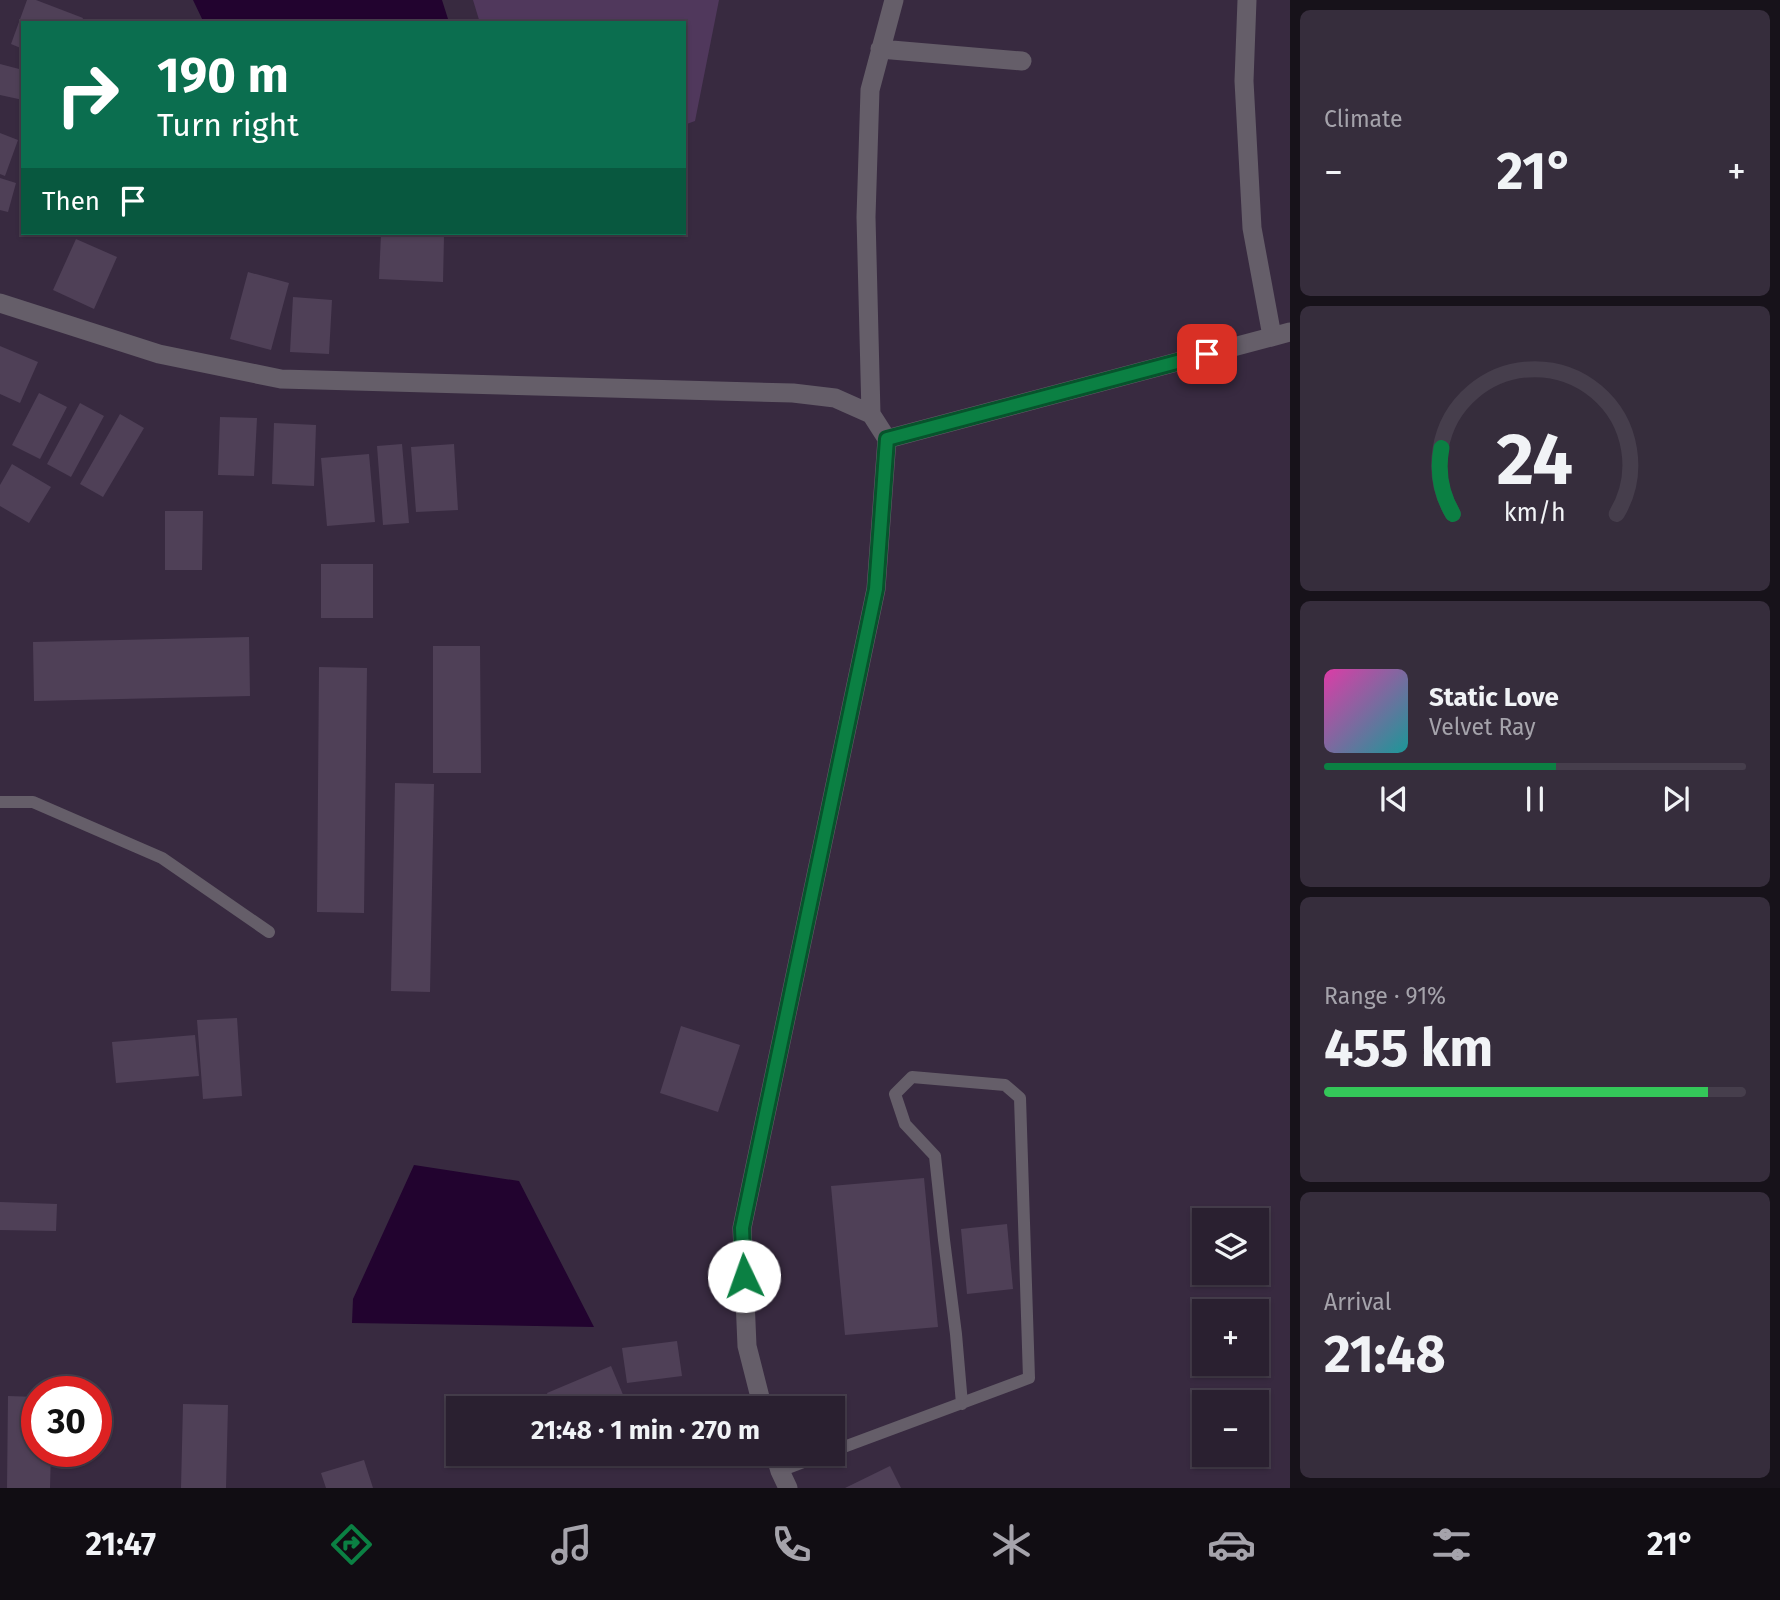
<!DOCTYPE html>
<html lang="en">
<head>
<meta charset="utf-8">
<style>
  :root { --surface:#2a2030; --page:#362d3c; --text:#f1f3f6; --muted:#a5a3ab; --line:#463e4c; --accent:#0b8043 }
  body { margin:0; font-family:"Fira Sans",sans-serif; background:var(--page); color:var(--text); height:100vh; display:flex; flex-direction:column; font-size:26px; white-space:nowrap }
  * { box-sizing:border-box; margin:0 }
  p { font-size:23px; color:var(--muted) }
  .icon { flex:none; width:38px; height:38px; fill:none; stroke:currentColor; stroke-width:2; stroke-linecap:round; stroke-linejoin:round }
  .map { position:relative; flex:1; overflow:hidden }
  .drawer { display:flex; flex-direction:column; gap:10px; padding:10px; background:#17121a; width:490px }
  .drawer>* { flex:none }
  .banner { position:absolute; left:21px; top:21px; width:665px; height:214px; border-radius:0px; box-shadow:0 2px 5px #0004,0 0 0 2px var(--line); background:#0b6e4f; color:#fff; overflow:hidden }
  .fabs { position:absolute; left:1192px; top:1208px; display:grid; gap:14px }
  .fabs a { display:grid; place-items:center; width:77px; height:77px; border-radius:0px; background:var(--surface); box-shadow:0 2px 5px #0004,0 0 0 2px var(--line); font-size:35px }
  .speed { position:absolute; left:21px; top:1376px; display:flex; gap:14px; font-size:35px; font-weight:700; text-align:center }
  .speed>* { display:grid; place-content:center; width:91px; height:91px; border-radius:50%; background:var(--surface); box-shadow:0 2px 5px #0004,0 0 0 2px var(--line); line-height:1 }
  .speed .limit { border:10px solid #d22; background:#fff; color:#111 }
  .pin { position:absolute; display:grid; place-items:center; width:60px; height:60px; color:#fff; margin:-30px; border-radius:14px; box-shadow:0 4px 10px #0006 }
  .me { position:absolute; width:77px; margin:-38px; rotate:357deg; stroke-linejoin:round; filter:drop-shadow(0 0 5px #0008) }
  .turn { display:flex; align-items:center; gap:24px; height:147px; padding:0 21px; font-size:32px }
  .turn .icon { width:91px; height:91px; stroke-width:2.5 }
  .turn b { display:block; font-size:49px; line-height:60px }
  .then { display:flex; align-items:center; height:66px; padding:0 21px; background:#0003; gap:14px; font-size:26px }
  .big { font-size:52px; font-weight:700; line-height:1.1 }
  .drawer .card { flex:1; display:flex; flex-direction:column; justify-content:center; gap:10px; min-width:0; padding:0 24px; border-radius:10px; background:var(--page) }
  .drawer .dial { align-items:center; gap:0 }
  .dial svg { height:182px; overflow:visible; fill:none; stroke:var(--line); stroke-width:7; stroke-linecap:round; text-anchor:middle }
  .dial text { fill:var(--text); stroke:none }
  .song { display:flex; align-items:center; gap:21px }
  .cover { width:84px; height:84px; border-radius:10px; background:linear-gradient(135deg,hsl(320 70% 55%),hsl(180 70% 35%)) }
  .played { height:7px; border-radius:4px; background:linear-gradient(90deg,var(--accent) 55%,var(--line) 55%) }
  .keys { display:flex; justify-content:space-around; direction:ltr }
  .heat { display:flex; justify-content:space-between; align-items:center; font-size:38px; direction:ltr }
  .charge { height:10px; border-radius:5px; background:linear-gradient(90deg,#34c759 91%,var(--line) 0) }
  .trip { position:absolute; left:446px; top:1396px; width:399px; height:70px; border-radius:0px; background:var(--surface); box-shadow:0 2px 5px #0004,0 0 0 2px var(--line); font-weight:700; line-height:70px; text-align:center }
  .tabs { display:flex; height:112px; justify-content:space-around; align-items:center; background:#110d13; color:var(--muted) }
  .tabs .icon { width:49px; height:49px }
  .tabs .current { color:var(--accent) }
  .tabs b { font-size:32px; color:var(--text) }
  main { display:flex; flex:1; min-height:0 }
  .map>svg:first-child { display:block }
  .green { fill:#50385c }
  .water { fill:#22032f }
  .building { fill:#4f4057 }
  .lines { fill:none; stroke-linecap:round; stroke-linejoin:round }
  .service { stroke:#655e69; stroke-width:12 }
  .minor { stroke:#655e69; stroke-width:19 }
  .route-casing { stroke:#07532c; stroke-width:18 }
  .route { stroke:#0b8043; stroke-width:12 }
</style>
</head>
<body>
<main>
<div class="map">
<svg width="1290" height="1488" viewBox="0 0 1290 1488">
  <rect width="100%" height="100%" fill="#382a40"/>
  <path class="green" d="M473,0H719L695,121L684,125V23H480Z"/>
  <path class="water" d="M193,0H442L448,19L443,23H204Z
    M414,1165L519,1181L594,1327L352,1323L353,1299Z"/>
  <path class="building" d="M27,0H36L83,18L81,23H23V49L11,44Z
    M0,64L23,70V100L0,95Z
    M0,133L18,140L5,176L0,174Z
    M0,178L16,183L8,212L0,210Z
    M381,234L444,236L443,282L379,279Z
    M76,239L117,257L94,309L53,290Z
    M248,272L289,283L271,350L230,339Z
    M293,297L332,300L329,354L290,352Z
    M0,346L38,362L20,403L0,394Z
    M39,393L67,407L40,459L12,445Z
    M80,403L104,416L71,477L47,464Z
    M120,414L144,428L103,497L80,484Z
    M220,417L257,418L254,476L218,475Z
    M274,423L316,425L314,486L272,484Z
    M402,444L409,523L383,525L377,446Z
    M454,444L458,510L416,512L411,447Z
    M369,454L375,522L327,526L321,458Z
    M12,464L51,487L29,523L0,506V485Z
    M165,511H203L202,570H165Z
    M321,564H373V618H321Z
    M249,637L250,696L34,701L33,642Z
    M433,646H480L481,773H433Z
    M319,667L367,668L364,913L317,912Z
    M395,783L434,784L430,992L391,991Z
    M237,1018L242,1096L203,1099L197,1020Z
    M681,1026L740,1045L718,1112L660,1093Z
    M195,1035L199,1076L116,1083L112,1042Z
    M924,1178L938,1327L845,1335L831,1186Z
    M0,1202L57,1204L56,1231L0,1230Z
    M1007,1224L1013,1289L967,1294L961,1229Z
    M677,1341L682,1376L627,1383L622,1348Z
    M611,1366L629,1409H554L547,1393Z
    M8,1396L37,1397V1451H51L50,1488H7Z
    M183,1404L228,1405L226,1488H181Z
    M364,1460L373,1488H326L321,1473Z
    M890,1466L901,1488H845Z"/>
  <g class="lines">
    <path class="service" d="M0,802H33L162,858L269,932
      M833,1451L1029,1378L1020,1098L1005,1085L912,1077L895,1094L905,1124L935,1156L944,1240L956,1334L962,1404
      M780,1471L825,1454"/>
    <path class="minor" d="M1247,0L1244,81L1252,228L1272,336
      M880,49L1022,61
      M0,303L159,354L281,379L793,393L835,398L871,414L887,439L876,589L742,1228L747,1346L763,1409
      M871,414L866,217L870,90L894,0
      M887,439L1290,332
      M775,1454L780,1471L788,1488"/>
  </g>
  <g class="lines">
    <g class="route-casing">
      <path id="route" d="M744,1276L742,1228L876,589L887,439L1207,354"/>
    </g>
    <use href="#route" class="route"/>
  </g>
</svg>
<div class="fabs">
<a><svg class="icon" aria-label="layers" viewBox="0 0 24 24"><path d="M12 4l9 5-9 5-9-5zM3 14l9 5 9-5"/></svg></a>
<a>+</a>
<a>−</a>
</div>
<div class="speed"><div class="limit">30</div></div>
<div class="pin" style="left:1207px;top:354px;background:#d93025"><svg class="icon" aria-label="arrive" viewBox="0 0 24 24"><path d="M6 21V4h12l-3 4 3 4H6"/></svg></div>
<svg class="me" style="left:744px;top:1276px" viewBox="-20 -20 40 40"><circle r="19" fill="#fff"/><path d="M0-13L10 11 0 6-10 11z" fill="#0b8043"/></svg>
<div class="trip">21:48 · 1 min · 270 m</div>
<div class="banner">
<div class="turn"><svg class="icon" aria-label="right" viewBox="0 0 24 24"><path d="M7 20v-9h11M14 6l5 5-5 5"/></svg><div><b>190 m</b>Turn right</div></div>
<div class="then">Then<svg class="icon" aria-label="arrive" viewBox="0 0 24 24"><path d="M6 21V4h12l-3 4 3 4H6"/></svg></div>
</div>
</div>
<section class="drawer">
<div class="card"><p>Climate</p>
<div class="heat"><a>−</a><b class="big">21°</b><a>+</a></div>
</div>
<div class="card dial"><svg viewBox="0 0 100 80">
<path d="M14 69A42 42 0 1 1 86 69"/>
<path d="M14 69A42 42 0 0 1 9 40" stroke="#0b8043"/>
<text x="50" y="56" font-size="32" font-weight="700">24</text>
<text x="50" y="72" font-size="11">km/h</text>
</svg></div>
<div class="card">
<div class="song"><i class="cover"></i><div><b>Static Love</b><p>Velvet Ray</p></div></div>
<div class="played"></div>
<div class="keys"><svg class="icon" aria-label="previous" viewBox="0 0 24 24"><path d="M18 5L8 12l10 7zM5 5v14"/></svg><svg class="icon" aria-label="pause" viewBox="0 0 24 24"><path d="M8 5v14M16 5v14"/></svg><svg class="icon" aria-label="next" viewBox="0 0 24 24"><path d="M6 5l10 7-10 7zM19 5v14"/></svg></div>
</div>
<div class="card"><p>Range · 91%</p><b class="big">455 km</b><div class="charge"></div></div>
<div class="card"><p>Arrival</p><b class="big">21:48</b></div>
</section>
</main>
<nav class="tabs">
<b>21:47</b>
<svg class="icon current" aria-label="directions" viewBox="0 0 24 24"><path d="M12 3l9 9-9 9-9-9zM9 14v-3h6M13 9l2 2-2 2"/></svg>
<svg class="icon" aria-label="music" viewBox="0 0 24 24"><path d="M9 18V5l10-2v13"/><circle cx="6" cy="18" r="3"/><circle cx="16" cy="16" r="3"/></svg>
<svg class="icon" aria-label="phone" viewBox="0 0 24 24"><path d="M5 4h4l2 5-3 2q2 4 5 5l2-3 5 2v4C11 20 4 13 5 4z"/></svg>
<svg class="icon" aria-label="climate" viewBox="0 0 24 24"><path d="M12 3v18M4 7l16 10M4 17L20 7"/></svg>
<svg class="icon" aria-label="car" viewBox="0 0 24 24"><path d="M5 17H2v-5l4-1 3-4h7l3 4 3 1v5h-3M9 17h6M6 11h13"/><circle cx="7" cy="17" r="2"/><circle cx="17" cy="17" r="2"/></svg>
<svg class="icon" aria-label="filters" viewBox="0 0 24 24"><path d="M4 7h16M4 17h16"/><circle cx="9" cy="7" r="2"/><circle cx="15" cy="17" r="2"/></svg>
<b>21°</b>
</nav>
</body>
</html>
